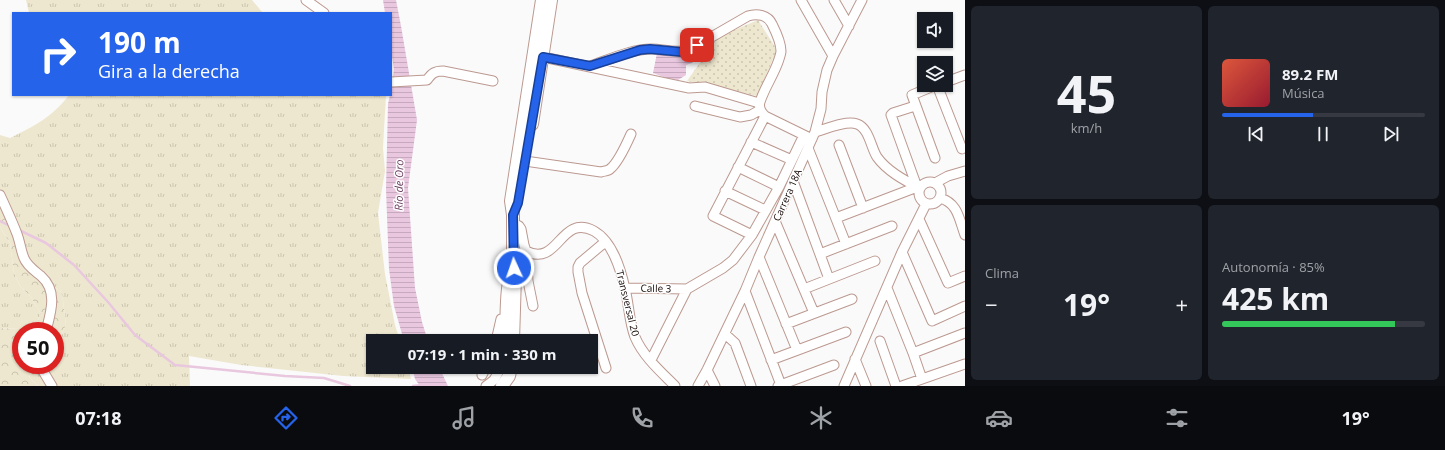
<!DOCTYPE html>
<html lang="es">
<head>
<meta charset="utf-8">
<style>
  :root { --surface:#171b24; --page:#20242c; --text:#f1f3f6; --muted:#9ea1a6; --line:#363941; --accent:#2563eb }
  body { margin:0; font-family:"Open Sans",sans-serif; background:var(--page); color:var(--text); height:100vh; display:flex; flex-direction:column; font-size:15px; white-space:nowrap }
  * { box-sizing:border-box; margin:0 }
  p { font-size:13px; color:var(--muted) }
  .icon { flex:none; width:22px; height:22px; fill:none; stroke:currentColor; stroke-width:2; stroke-linecap:round; stroke-linejoin:round }
  .map { position:relative; flex:1; overflow:hidden }
  .side { display:flex; flex-direction:column; gap:6px; padding:6px; background:#0d0f14; width:480px }
  .side>* { flex:none }
  .hud { position:absolute; left:12px; top:12px; width:380px; height:84px; border-radius:0px; box-shadow:0 1px 3px #0004; background:#2563eb; color:#fff; overflow:hidden }
  .fabs { position:absolute; left:917px; top:12px; display:grid; gap:8px }
  .fabs a { display:grid; place-items:center; width:36px; height:36px; border-radius:0px; background:var(--surface); box-shadow:0 1px 3px #0004; font-size:20px }
  .speed { position:absolute; left:12px; top:322px; display:flex; gap:8px; font-size:20px; font-weight:700; text-align:center }
  .speed>* { display:grid; place-content:center; width:52px; height:52px; border-radius:50%; background:var(--surface); box-shadow:0 1px 3px #0004; line-height:1 }
  .speed .limit { border:6px solid #d22; background:#fff; color:#111 }
  .pin { position:absolute; display:grid; place-items:center; width:34px; height:34px; color:#fff; margin:-17px; border-radius:8px; box-shadow:0 2px 6px #0006 }
  .me { position:absolute; width:44px; margin:-22px; rotate:357deg; stroke-linejoin:round; filter:drop-shadow(0 0 3px #0008) }
  .turn { display:flex; align-items:center; gap:14px; height:84px; padding:0 20px; font-size:18px }
  .turn .icon { width:52px; height:52px; stroke-width:2.5 }
  .turn b { display:block; font-size:28px; line-height:34px }
  .big { font-size:30px; font-weight:700; line-height:1.1 }
  .side .tile { flex:1; display:flex; flex-direction:column; justify-content:center; gap:6px; min-width:0; padding:0 14px; border-radius:6px; background:var(--page) }
  .side .dial { align-items:center; gap:0 }
  .dial b { font-size:52px; line-height:1 }
  .song { display:flex; align-items:center; gap:12px }
  .cover { width:48px; height:48px; border-radius:6px; background:linear-gradient(135deg,hsl(10 70% 55%),hsl(350 70% 35%)) }
  .played { height:4px; border-radius:2px; background:linear-gradient(90deg,var(--accent) 45%,var(--line) 45%) }
  .keys { display:flex; justify-content:space-around; direction:ltr }
  .heat { display:flex; justify-content:space-between; align-items:center; font-size:22px; direction:ltr }
  .charge { height:6px; border-radius:3px; background:linear-gradient(90deg,#34c759 85%,var(--line) 0) }
  .side .tiles { flex:1; display:grid; gap:6px; grid-template-columns:repeat(2,1fr) }
  .trip { position:absolute; left:366px; top:334px; width:232px; height:40px; border-radius:0px; background:var(--surface); box-shadow:0 1px 3px #0004; font-weight:700; line-height:40px; text-align:center }
  .menu { display:flex; height:64px; justify-content:space-around; align-items:center; background:#090b0e; color:var(--muted) }
  .menu .icon { width:28px; height:28px }
  .menu .selected { color:var(--accent) }
  .menu b { font-size:18px; color:var(--text) }
  main { display:flex; flex:1; min-height:0 }
  .map>svg:first-child { display:block }
  .grass { fill:url(#grass-tufts) }
  .forest { fill:url(#forest-crowns) }
  .park { fill:url(#park-dots) }
  .water { fill:url(#water-rules) }
  .lines { fill:none; stroke-linecap:round; stroke-linejoin:round }
  .stream { stroke:#e8c7df; stroke-width:2.5 }
  .minor-casing { stroke:#bc9990; stroke-width:11 }
  .major-casing { stroke:#bc9990; stroke-width:14 }
  .minor { stroke:#fff; stroke-width:9 }
  .major { stroke:#fff; stroke-width:12 }
  .route-casing { stroke:#184099; stroke-width:10 }
  .route { stroke:#2563eb; stroke-width:7 }
  .labels { text-anchor:middle; stroke-width:3; stroke-linejoin:round; paint-order:stroke }
  .street-label { font-size:10px; fill:#140806; stroke:#fff }
  .water-label { font-size:11px; font-style:italic; fill:#6b3f62; stroke:#fff }
</style>
</head>
<body>
<main>
<div class="map">
<svg width="965" height="386" viewBox="0 0 965 386">
  <defs>
    <pattern id="grass-tufts" width="24" height="20" patternUnits="userSpaceOnUse"><rect width="24" height="20" fill="#eee7cf"/><path d="M3 7l-1-3M5 7V3M7 7l1-3M15 17l-1-3M17 17v-4M19 17l1-3" fill="none" stroke="#cbc5b0"/></pattern>
    <pattern id="forest-crowns" width="20" height="18" patternUnits="userSpaceOnUse"><rect width="20" height="18" fill="#eee7cf"/><path d="M2 6a3 3 0 1 1 6 0M12 15a3 3 0 1 1 6 0" fill="none" stroke="#cbc5b0"/></pattern>
    <pattern id="park-dots" width="8" height="8" patternUnits="userSpaceOnUse"><rect width="8" height="8" fill="#eee7cf"/><path d="M2 2h.1M6 6h.1" fill="none" stroke="#cbc5b0" stroke-width="1.8" stroke-linecap="round"/></pattern>
    <pattern id="water-rules" width="6" height="5" patternUnits="userSpaceOnUse"><rect width="6" height="5" fill="#e8c7df"/><path d="M0 2.5h6" fill="none" stroke="#c6a9be"/></pattern>
  </defs>
  <rect width="100%" height="100%" fill="#fafafa"/>
  <path class="grass" d="M26,0H252L263,13H29Z
    M69,95H386L383,148L385,171L378,213L385,274L395,325L400,341H373V367H408L411,379L343,376L241,365L189,356L190,386H38L29,377L41,365H55V348L66,325L62,293L32,267L0,189V135L10,138C36,125 51,118 69,95Z
    M0,227L10,243L14,273L20,286L30,296L41,314L35,327L20,329L0,328Z"/>
  <path class="forest" d="M0,189L25,240L32,267L62,293L66,325L55,348V331H21V365H41L29,377L38,386H0V328L20,329L35,327L41,314L30,296L20,286L14,273L10,243L0,227Z"/>
  <path class="park" d="M758,20L777,50L757,96L687,81L718,37Z"/>
  <path class="water" d="M383,0H396L401,26L417,120L408,188L415,288L422,322L428,341H404L394,306L389,269L386,189L388,104L390,95H391L394,69L391,50V13H385Z
    M668,52L680,57L693,54L699,55L692,63L686,65V75L678,80L666,78L653,73L657,53Z
    M412,367H439L448,386H420L415,379Z"/>
  <g class="lines">
    <path class="stream" d="M0,221L10,226
      M19,230L46,243L74,265L108,302L135,335L175,365L285,376L324,378L350,386
      M413,386L422,385"/>
    <g class="minor-casing">
      <path id="minor" d="M306,0L324,13
        M801,0L833,56
        M834,0L849,26
        M543,57L689,88L705,87L759,103
        M590,66C608,60 632,49 651,49C664,49 676,54 689,50L748,16C757,13 768,15 772,24C776,32 781,42 781,51C781,54 779,59 778,62C773,76 764,89 760,102C758,108 761,112 765,116L812,139
        M391,82L427,80C432,73 435,71 443,71L493,81
        M946,82L965,75
        M937,85L962,149
        M695,106L740,117L751,115L760,110
        M815,132C826,129 846,120 857,124C869,128 871,148 877,157C887,171 904,180 919,188
        M751,142L792,160
        M839,145L863,208
        M808,148L846,244
        M935,158L912,95L936,85
        M525,161L601,172C604,171 608,171 610,169C618,163 627,143 631,134
        M738,167L779,187
        M793,181L829,279
        M919 193a11 11 0 1 1 22 0a11 11 0 1 1-22 0Z
        M935,183L948,176L965,171
        M725,191L765,210
        M0,195C6,208 12,221 17,234C20,242 21,251 24,258C27,266 35,271 41,276C58,291 51,312 46,331
        M940,198C958,203 959,219 965,235
        M836,218L917,187L891,115L893,113L915,106
        M919,219L948,283L965,276
        M775,221L814,313
        M513,223L519,226L521,229L524,245L526,251L528,281L533,306
        M752,235L713,216L765,116
        M605,242L580,263L578,267V272L582,293L606,368
        M526,251C559,268 560,213 594,231C612,241 621,270 625,289C629,304 629,322 635,337C643,356 660,371 675,386
        M902,252L932,321L965,306
        M820,254L892,226
        M759,257L797,350
        M625,288L687,289
        M887,288L913,353L922,379
        M804,289L875,261
        M745,291L781,385
        M786,324L852,299
        M725,334L735,343L751,386
        M496,341L501,319
        M504,341C506,314 503,287 513,261
        M880,341L896,386
        M913,353L965,333
        M855,359L866,386
        M651,360L687,289L723,268L733,260L752,235L779,187L804,135
        M771,360L846,332
        M43,365V371L52,386
        M707,370L715,386
        M482,375L486,367
        M486,386L494,380L501,367
        M698,386L707,370L745,291L759,257L815,132L821,109L822,92L827,70L833,56L862,0
        M778,386L834,365
        M844,386L902,252L926,204
        M902,386L965,364"/>
    </g>
    <g class="major-casing">
      <path id="major" d="M532,124L551,0
        M513,341L515,276L513,260V215L511,201L542,0
        M502,386L509,376L511,367"/>
    </g>
    <use href="#minor" class="minor"/>
    <use href="#major" class="major"/>
  </g>
  <g class="lines">
    <g class="route-casing">
      <path id="route" d="M514,268L513,215L518,203L543,57L590,66L640,50L650,49L682,52L689,50L697,45"/>
    </g>
    <use href="#route" class="route"/>
  </g>
  <g class="labels">
    <g class="street-label">
      <text transform="translate(787 195) rotate(-66)" y="4">Carrera 18A</text>
      <text transform="translate(656 288) rotate(1)" y="4">Calle 3</text>
      <text transform="translate(628 303) rotate(76)" y="4">Transversal 20</text>
    </g>
    <g class="water-label">
      <text transform="translate(399 185) rotate(-89)" y="4">Río de Oro</text>
    </g>
  </g>
</svg>
<div class="fabs">
<a><svg class="icon" aria-label="sound" viewBox="0 0 24 24"><path d="M4 9h4l5-4v14l-5-4H4zM17 9q2 3 0 6"/></svg></a>
<a><svg class="icon" aria-label="layers" viewBox="0 0 24 24"><path d="M12 4l9 5-9 5-9-5zM3 14l9 5 9-5"/></svg></a>
</div>
<div class="speed"><div class="limit">50</div></div>
<div class="pin" style="left:697px;top:45px;background:#d93025"><svg class="icon" aria-label="arrive" viewBox="0 0 24 24"><path d="M6 21V4h12l-3 4 3 4H6"/></svg></div>
<svg class="me" style="left:514px;top:268px" viewBox="-20 -20 40 40"><circle r="17" fill="#2563eb" stroke="#fff" stroke-width="3"/><path d="M0-11L8 9 0 5-8 9z" fill="#fff"/></svg>
<div class="trip">07:19 · 1 min · 330 m</div>
<div class="hud">
<div class="turn"><svg class="icon" aria-label="right" viewBox="0 0 24 24"><path d="M7 20v-9h11M14 6l5 5-5 5"/></svg><div><b>190 m</b>Gira a la derecha</div></div>
</div>
</div>
<section class="side">
<div class="tiles">
<div class="tile dial"><b>45</b><p>km/h</p></div>
<div class="tile">
<div class="song"><i class="cover"></i><div><b>89.2 FM</b><p>Música</p></div></div>
<div class="played"></div>
<div class="keys"><svg class="icon" aria-label="previous" viewBox="0 0 24 24"><path d="M18 5L8 12l10 7zM5 5v14"/></svg><svg class="icon" aria-label="pause" viewBox="0 0 24 24"><path d="M8 5v14M16 5v14"/></svg><svg class="icon" aria-label="next" viewBox="0 0 24 24"><path d="M6 5l10 7-10 7zM19 5v14"/></svg></div>
</div>
<div class="tile"><p>Clima</p>
<div class="heat"><a>−</a><b class="big">19°</b><a>+</a></div>
</div>
<div class="tile"><p>Autonomía · 85%</p><b class="big">425 km</b><div class="charge"></div></div>
</div>
</section>
</main>
<nav class="menu">
<b>07:18</b>
<svg class="icon selected" aria-label="directions" viewBox="0 0 24 24"><path d="M12 3l9 9-9 9-9-9zM9 14v-3h6M13 9l2 2-2 2"/></svg>
<svg class="icon" aria-label="music" viewBox="0 0 24 24"><path d="M9 18V5l10-2v13"/><circle cx="6" cy="18" r="3"/><circle cx="16" cy="16" r="3"/></svg>
<svg class="icon" aria-label="phone" viewBox="0 0 24 24"><path d="M5 4h4l2 5-3 2q2 4 5 5l2-3 5 2v4C11 20 4 13 5 4z"/></svg>
<svg class="icon" aria-label="climate" viewBox="0 0 24 24"><path d="M12 3v18M4 7l16 10M4 17L20 7"/></svg>
<svg class="icon" aria-label="car" viewBox="0 0 24 24"><path d="M5 17H2v-5l4-1 3-4h7l3 4 3 1v5h-3M9 17h6M6 11h13"/><circle cx="7" cy="17" r="2"/><circle cx="17" cy="17" r="2"/></svg>
<svg class="icon" aria-label="filters" viewBox="0 0 24 24"><path d="M4 7h16M4 17h16"/><circle cx="9" cy="7" r="2"/><circle cx="15" cy="17" r="2"/></svg>
<b>19°</b>
</nav>
</body>
</html>
